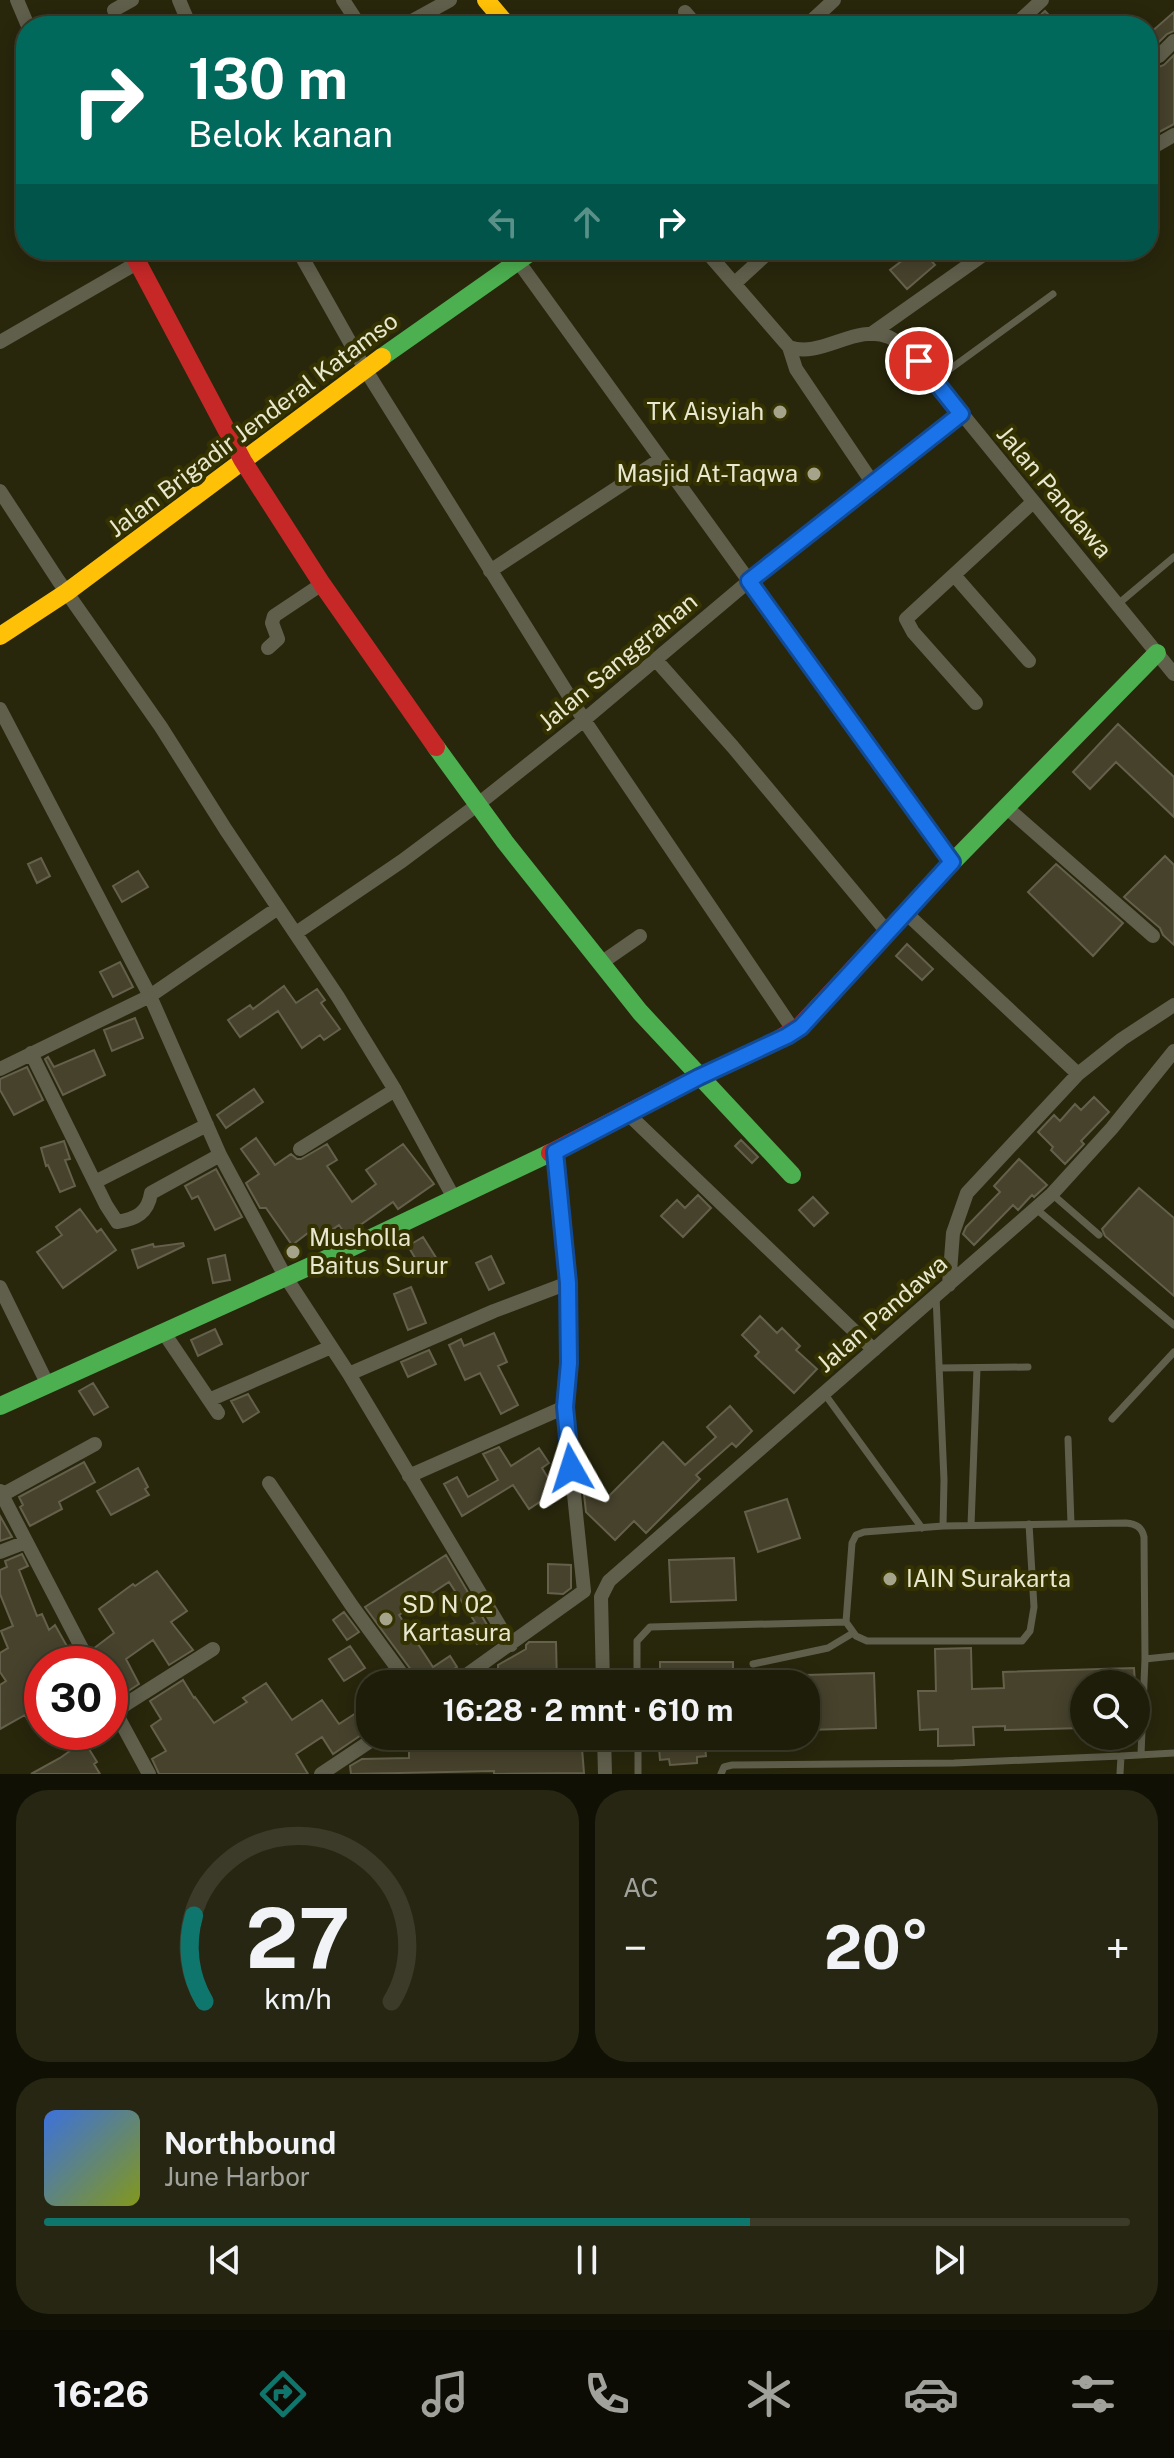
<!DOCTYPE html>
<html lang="id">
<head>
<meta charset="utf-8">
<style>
  :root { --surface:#1e1d09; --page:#262612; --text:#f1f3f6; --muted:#a1a29c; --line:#3c3b2a; --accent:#0f766e }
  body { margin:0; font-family:"Public Sans",sans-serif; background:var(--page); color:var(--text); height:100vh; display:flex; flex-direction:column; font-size:30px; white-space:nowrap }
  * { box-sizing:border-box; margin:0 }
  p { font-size:26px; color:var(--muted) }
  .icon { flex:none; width:44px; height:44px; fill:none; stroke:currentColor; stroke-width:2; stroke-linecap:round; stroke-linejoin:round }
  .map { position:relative; height:1774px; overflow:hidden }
  .details { display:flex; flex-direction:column; gap:16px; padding:16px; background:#101005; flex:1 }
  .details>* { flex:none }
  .guide { position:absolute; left:16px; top:16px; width:1142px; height:244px; border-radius:32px; box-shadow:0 4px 20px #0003,0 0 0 2px var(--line); background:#00695c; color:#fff; overflow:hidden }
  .tools { position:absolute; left:1070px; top:1670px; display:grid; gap:16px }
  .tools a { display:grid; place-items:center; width:80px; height:80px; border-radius:50%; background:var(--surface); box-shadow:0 4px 20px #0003,0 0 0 2px var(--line); font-size:40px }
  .speed { position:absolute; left:24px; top:1646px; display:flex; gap:16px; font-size:40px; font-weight:700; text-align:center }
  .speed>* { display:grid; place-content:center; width:104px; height:104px; border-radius:50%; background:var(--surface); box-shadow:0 4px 20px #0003,0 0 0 2px var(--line); line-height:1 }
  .speed .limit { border:12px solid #d22; background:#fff; color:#111 }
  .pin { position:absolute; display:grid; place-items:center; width:68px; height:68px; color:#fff; margin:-34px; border:4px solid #fff; border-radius:50%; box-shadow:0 2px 8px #0007 }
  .me { position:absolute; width:88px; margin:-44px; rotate:354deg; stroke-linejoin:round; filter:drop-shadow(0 0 6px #0008) }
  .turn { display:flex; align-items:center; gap:28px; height:168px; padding:0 40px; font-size:36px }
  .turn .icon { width:104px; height:104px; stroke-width:2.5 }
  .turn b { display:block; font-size:56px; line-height:68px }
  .lanes { display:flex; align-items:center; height:76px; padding:0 40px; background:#0003; justify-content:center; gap:40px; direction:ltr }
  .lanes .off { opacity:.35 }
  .big { font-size:60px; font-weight:700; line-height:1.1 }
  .details .tile { flex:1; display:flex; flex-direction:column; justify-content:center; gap:12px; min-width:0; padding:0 28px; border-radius:32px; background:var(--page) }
  .details .dial { align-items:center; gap:0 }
  .dial svg { height:208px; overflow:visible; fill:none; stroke:var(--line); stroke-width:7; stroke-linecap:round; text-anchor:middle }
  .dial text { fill:var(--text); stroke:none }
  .song { display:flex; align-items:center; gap:24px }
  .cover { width:96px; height:96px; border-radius:12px; background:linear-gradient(135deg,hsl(220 70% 55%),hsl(70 70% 35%)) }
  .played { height:8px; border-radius:4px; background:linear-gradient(90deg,var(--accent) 65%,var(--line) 65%) }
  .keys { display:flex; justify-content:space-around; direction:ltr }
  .heat { display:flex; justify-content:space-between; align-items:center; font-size:44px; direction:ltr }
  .details .tiles { flex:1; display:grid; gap:16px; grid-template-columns:1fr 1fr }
  .tile:last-child { grid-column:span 2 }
  .trip { position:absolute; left:356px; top:1670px; width:464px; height:80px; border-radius:32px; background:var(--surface); box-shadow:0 4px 20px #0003,0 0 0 2px var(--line); font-weight:700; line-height:80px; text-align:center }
  .dock { display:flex; height:128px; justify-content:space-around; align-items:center; background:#0c0c04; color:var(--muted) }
  .dock .icon { width:56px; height:56px }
  .dock .current { color:var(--accent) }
  .dock b { font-size:36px; color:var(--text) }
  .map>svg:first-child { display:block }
  .building { fill:#46422c; stroke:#64604b; stroke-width:2 }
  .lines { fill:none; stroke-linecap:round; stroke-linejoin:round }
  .lane { stroke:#605f4c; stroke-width:7 }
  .street { stroke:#605f4c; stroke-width:14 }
  .fast { stroke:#4caf50; stroke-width:18 }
  .slow { stroke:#ffc107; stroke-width:18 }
  .jam { stroke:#c62828; stroke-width:18 }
  .route-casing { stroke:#114b97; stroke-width:20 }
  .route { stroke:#1a73e8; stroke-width:14 }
  .poi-dot { fill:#a5a48a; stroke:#343200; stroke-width:3 }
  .labels { text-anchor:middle; stroke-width:8; stroke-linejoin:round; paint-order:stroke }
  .poi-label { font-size:24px; fill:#e8e8ce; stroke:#343200; text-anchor:start }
  .street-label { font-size:24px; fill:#e8e8ce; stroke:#343200 }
</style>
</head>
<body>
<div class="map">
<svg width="1174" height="1774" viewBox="0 0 1174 1774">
  <rect width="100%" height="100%" fill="#28270c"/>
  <path class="building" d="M1045,11L1059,26H1037L1033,22Z
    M1174,12V31L1167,34L1158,43L1150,33Z
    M1174,55V124L1148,138V71L1164,65Z
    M916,250H922L935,265L907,289L890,270Z
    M1118,724L1174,777V817L1116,762L1090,789L1073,772Z
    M1165,856L1174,865V945L1163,935L1160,928L1124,897Z
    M41,858L50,876L37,883L28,864Z
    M1056,864L1123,923L1093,956L1028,892Z
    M138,871L148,887L122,902L113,886Z
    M907,944L933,969L922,980L896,956Z
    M120,962L133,987L113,997L100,972Z
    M284,986L296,1003L317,989L325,1000L321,1003L340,1029L324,1040L320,1035L302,1048L278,1011L240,1037L228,1020L250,1005L253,1009Z
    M135,1018L143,1038L112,1051L104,1030Z
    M94,1050L105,1075L63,1095L45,1059L48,1057L54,1067Z
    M27,1067L43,1100L14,1115L0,1090V1079Z
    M254,1089L263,1102L226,1128L217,1115Z
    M1094,1097L1109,1112L1081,1141L1084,1144L1065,1164L1051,1150L1053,1147L1038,1132L1054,1115L1060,1121L1075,1104L1081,1110Z
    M256,1138L275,1165L291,1154L297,1159H301L327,1144L337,1160L327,1166L352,1202L376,1184L366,1170L403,1144L434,1184L398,1209L393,1202L346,1235L339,1225L314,1243L308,1233L292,1245L266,1208H260L246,1183L259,1174L241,1149Z
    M741,1140L758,1157L752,1163L735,1146Z
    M64,1141L70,1159L65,1160L75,1186L60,1192L48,1165L46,1166L41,1148Z
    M1019,1159L1047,1185L1034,1197L1032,1195L1018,1210L1013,1205L974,1245L963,1234L966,1227L1000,1192L994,1186Z
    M216,1169L242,1217L215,1230L198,1196L192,1199L185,1186Z
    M1139,1188L1174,1218V1296L1105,1236L1102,1229Z
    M698,1195L711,1208L683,1237L661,1216L677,1200L685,1208Z
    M813,1197L828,1213L814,1226L799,1210Z
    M80,1209L97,1232L101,1229L116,1250L63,1288L37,1252L62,1235L56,1227Z
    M423,1237L440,1264L424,1273L408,1246Z
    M183,1243L184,1246L138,1268L132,1250L153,1244L154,1247Z
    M225,1255L230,1280L213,1283L208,1259Z
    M491,1256L504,1283L489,1290L476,1263Z
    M411,1287L426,1323L408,1330L394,1294Z
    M760,1316L777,1333L782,1328L800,1346L796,1350L817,1369L794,1393L755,1356L759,1352L742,1335Z
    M215,1329L222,1344L198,1356L191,1340Z
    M494,1333L507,1362L498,1366L518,1405L501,1414L480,1373L465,1380L449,1345L461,1339L464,1346Z
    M429,1350L436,1364L408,1377L401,1362Z
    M93,1383L108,1407L94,1415L79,1391Z
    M248,1394L259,1412L243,1422L231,1401Z
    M730,1406L752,1431L736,1447L732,1443L696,1475L700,1479L646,1533L634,1521L615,1540L586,1512L584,1494L594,1483L609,1496L663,1442L685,1465L716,1437L707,1427Z
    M499,1447L511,1466L539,1448L549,1463L542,1468L556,1491L529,1509L513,1485L462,1516L444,1484L457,1477L468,1497L498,1480L483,1454Z
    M84,1462L95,1482L59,1502L62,1509L30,1526L20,1507L23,1505L19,1497Z
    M138,1468L148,1487L145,1489L149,1495L111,1515L97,1491Z
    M787,1499L800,1538L758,1552L745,1512Z
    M0,1516L12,1537L0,1541Z
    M22,1554L28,1566L19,1570L37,1616L42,1614L49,1630L55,1625L77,1664H42V1711L28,1720L25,1715L0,1729V1685L6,1681L0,1672V1653L8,1648L1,1631L13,1626L0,1594V1570L7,1567L5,1561Z
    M446,1555L493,1635L477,1644L467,1626L475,1622L449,1582L399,1615L433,1667L450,1656L457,1667L431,1684H419L417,1678L365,1607Z
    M734,1558L736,1600L671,1602L669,1560Z
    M548,1564L571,1565V1588L563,1594L548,1593Z
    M157,1571L187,1611L171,1622L193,1650L169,1665L153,1640L126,1659L139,1684L119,1697L110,1692V1664H100L93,1649L114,1633L99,1609L133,1584L135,1586Z
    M344,1612L359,1632L347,1640L333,1620Z
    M529,1642H556L557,1684H522V1674L498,1675V1665L526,1649V1645Z
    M350,1646L365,1668L344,1681L329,1659Z
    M971,1648L972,1689L1004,1688L1003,1672L1134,1668L1135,1684H1084V1728L1005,1730V1726L973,1727L974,1745L938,1746V1729L920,1730L918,1691H936L935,1649Z
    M660,1662H733V1684H660Z
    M874,1673L876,1728L806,1730V1675Z
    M183,1680L194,1698L195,1697L214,1723L247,1702L243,1698L266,1683L292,1720L322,1700L339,1724L370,1704V1729L333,1754L322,1737L296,1754L308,1774H159L152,1759L166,1751L151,1726L161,1719L150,1701Z
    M581,1736L584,1773L494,1774V1771L351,1774L350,1766L362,1759L409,1758V1749H432V1746L464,1747V1742L523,1741V1744L557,1741V1737Z
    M658,1736H704L706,1756L697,1757V1763L670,1765L669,1759L660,1760Z
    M84,1741L97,1762L94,1764L100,1774H31L60,1758Z"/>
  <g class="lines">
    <path class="lane" d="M935,380L1053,294
      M1118,604L1174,557
      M1052,1194L1099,1235
      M1035,1208L1174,1325
      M936,1296L944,1480L943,1526
      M939,1368L1028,1367
      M824,1393L922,1528
      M1112,1419L1174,1352
      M1068,1439L1071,1524
      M971,1525L977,1368
      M846,1622L856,1636L867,1641H1022L1030,1631L1034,1607L1029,1524
      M753,1664L828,1648L853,1633
      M637,1684V1641L650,1627L846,1622L852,1543L856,1535L864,1532L943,1526L1126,1523C1136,1524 1142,1527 1144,1537L1145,1659L1174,1656
      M638,1736V1774
      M1141,1754L1145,1659
      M721,1774L724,1767L732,1765L954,1763L1121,1756
      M1120,1774L1121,1756L1174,1753"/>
    <path class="street" d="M17,0L28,26
      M179,0L190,26
      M343,0L360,26
      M114,10L132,0
      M685,12L697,26
      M403,26L450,0
      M806,26L834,0
      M1014,26L1042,0
      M1148,61L1159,56L1174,41
      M1148,150L1174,135
      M298,250L365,369L584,720L794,1031
      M510,250L952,862
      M705,250L789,347C821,359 856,323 889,337C900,342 909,353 919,361L1174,674
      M735,283L771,250
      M871,334L990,250
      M0,342L137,263
      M789,347L796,369L872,482
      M0,491L58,580L161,727L226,830L338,997L395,1090L455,1200
      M490,571L661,459
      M954,575L1029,661
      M268,648L278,639L272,623L274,616L322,584
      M656,660L733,747L888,933
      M976,703L913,632L906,619L1033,502
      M0,709L150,996L220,1155L285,1276L349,1374L494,1311L568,1283
      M1006,807L1153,936
      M906,913L1078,1074L1122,1039L1174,1005
      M296,933L402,861L477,805L584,720L749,581L961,414
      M601,963L640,936
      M31,1053L106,1205L117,1222C136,1219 148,1213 151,1193L220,1155
      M0,1069L150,996L278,908
      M628,1114L874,1350
      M300,1149L395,1090
      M555,1152L568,1283L569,1363L565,1407L584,1591
      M95,1182L207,1125
      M949,1285L953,1233L967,1193L1078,1074
      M0,1287L47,1383
      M164,1333L218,1413
      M349,1374L511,1645
      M209,1400L331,1347
      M409,1476L565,1407
      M269,1483L352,1606L409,1684
      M0,1491L90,1664
      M2,1495L95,1444
      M0,1552L26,1542
      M454,1684L584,1591
      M603,1684L601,1597L609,1581L1052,1194L1112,1128L1174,1051
      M110,1702L149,1774
      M115,1711L213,1649
      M604,1736L605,1774
      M376,1737L399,1736
      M321,1774L378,1736"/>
    <path class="fast" d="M382,357L534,250
      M436,747L505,842L640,1012L792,1175
      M938,877L1157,653
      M0,1406L346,1250L550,1153"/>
    <path class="slow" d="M486,0L508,26
      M0,636L67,592L382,357"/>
    <path class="jam" d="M131,250L243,461L322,584L436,747
      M550,1153L696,1078L771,1044L800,1026L938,877"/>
  </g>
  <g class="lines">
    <g class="route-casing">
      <path id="route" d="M571,1468L565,1407L569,1363L568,1283L555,1152L699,1077L787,1036L801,1027L952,862L749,581L961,414L919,361"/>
    </g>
    <use href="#route" class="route"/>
  </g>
  <g class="poi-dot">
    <circle cx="780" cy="412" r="8"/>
    <circle cx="814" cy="474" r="8"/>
    <circle cx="293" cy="1252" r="8"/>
    <circle cx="890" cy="1579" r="8"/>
    <circle cx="386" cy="1619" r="8"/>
  </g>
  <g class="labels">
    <g class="poi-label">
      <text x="764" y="420" text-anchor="end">TK Aisyiah</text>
      <text x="798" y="482" text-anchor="end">Masjid At-Taqwa</text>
      <text x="309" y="1246">Musholla<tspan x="309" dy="28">Baitus Surur</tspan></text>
      <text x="906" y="1587">IAIN Surakarta</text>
      <text x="402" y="1613">SD N 02<tspan x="402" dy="28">Kartasura</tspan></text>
    </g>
    <g class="street-label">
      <text transform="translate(253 425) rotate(-37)" y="8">Jalan Brigadir Jenderal Katamso</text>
      <text transform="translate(1054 492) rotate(50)" y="8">Jalan Pandawa</text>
      <text transform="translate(618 662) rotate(-40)" y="8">Jalan Sanggrahan</text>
      <text transform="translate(882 1314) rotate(-41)" y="8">Jalan Pandawa</text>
    </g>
  </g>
</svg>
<div class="tools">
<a><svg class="icon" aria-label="search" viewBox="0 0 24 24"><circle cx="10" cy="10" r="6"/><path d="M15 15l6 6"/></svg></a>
</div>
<div class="speed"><div class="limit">30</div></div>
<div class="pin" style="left:919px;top:361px;background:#d93025"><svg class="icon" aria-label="arrive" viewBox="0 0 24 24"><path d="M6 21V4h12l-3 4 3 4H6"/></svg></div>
<svg class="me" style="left:571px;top:1468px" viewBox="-20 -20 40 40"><path d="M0-17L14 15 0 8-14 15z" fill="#1a73e8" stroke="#fff" stroke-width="4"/></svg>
<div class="trip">16:28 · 2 mnt · 610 m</div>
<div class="guide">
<div class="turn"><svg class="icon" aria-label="right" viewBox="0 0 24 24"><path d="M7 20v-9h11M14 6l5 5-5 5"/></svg><div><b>130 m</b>Belok kanan</div></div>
<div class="lanes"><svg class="icon off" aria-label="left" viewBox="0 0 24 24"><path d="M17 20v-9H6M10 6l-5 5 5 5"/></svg><svg class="icon off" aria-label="ahead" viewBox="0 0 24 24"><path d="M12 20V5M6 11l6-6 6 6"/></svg><svg class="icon" aria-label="right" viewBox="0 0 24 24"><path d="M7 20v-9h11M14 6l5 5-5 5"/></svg></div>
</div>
</div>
<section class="details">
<div class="tiles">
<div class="tile dial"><svg viewBox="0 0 100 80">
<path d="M14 69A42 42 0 1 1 86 69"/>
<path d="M14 69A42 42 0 0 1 10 36" stroke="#0f766e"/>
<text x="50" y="56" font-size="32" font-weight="700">27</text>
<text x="50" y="72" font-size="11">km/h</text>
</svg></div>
<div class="tile"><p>AC</p>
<div class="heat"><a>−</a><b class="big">20°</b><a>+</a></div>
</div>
<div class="tile">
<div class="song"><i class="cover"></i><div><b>Northbound</b><p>June Harbor</p></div></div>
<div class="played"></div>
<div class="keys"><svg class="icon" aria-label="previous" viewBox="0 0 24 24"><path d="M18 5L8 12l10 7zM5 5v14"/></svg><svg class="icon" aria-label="pause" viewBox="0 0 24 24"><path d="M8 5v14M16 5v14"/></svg><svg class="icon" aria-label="next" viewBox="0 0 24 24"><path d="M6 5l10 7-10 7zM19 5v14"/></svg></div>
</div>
</div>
</section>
<nav class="dock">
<b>16:26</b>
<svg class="icon current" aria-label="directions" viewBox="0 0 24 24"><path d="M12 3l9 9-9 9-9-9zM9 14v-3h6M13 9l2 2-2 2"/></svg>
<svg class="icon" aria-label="music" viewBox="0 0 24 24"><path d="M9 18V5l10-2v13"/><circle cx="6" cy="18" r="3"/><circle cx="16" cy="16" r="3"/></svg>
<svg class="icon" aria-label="phone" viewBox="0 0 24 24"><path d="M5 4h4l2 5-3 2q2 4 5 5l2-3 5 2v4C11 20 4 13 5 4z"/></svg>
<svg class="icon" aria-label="climate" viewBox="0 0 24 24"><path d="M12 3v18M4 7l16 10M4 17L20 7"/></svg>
<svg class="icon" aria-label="car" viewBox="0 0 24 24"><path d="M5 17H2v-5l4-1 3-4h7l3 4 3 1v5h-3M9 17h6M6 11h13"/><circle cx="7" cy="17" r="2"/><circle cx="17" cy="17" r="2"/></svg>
<svg class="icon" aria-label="filters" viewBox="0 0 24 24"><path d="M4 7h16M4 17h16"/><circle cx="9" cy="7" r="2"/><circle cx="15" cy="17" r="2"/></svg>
</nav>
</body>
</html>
